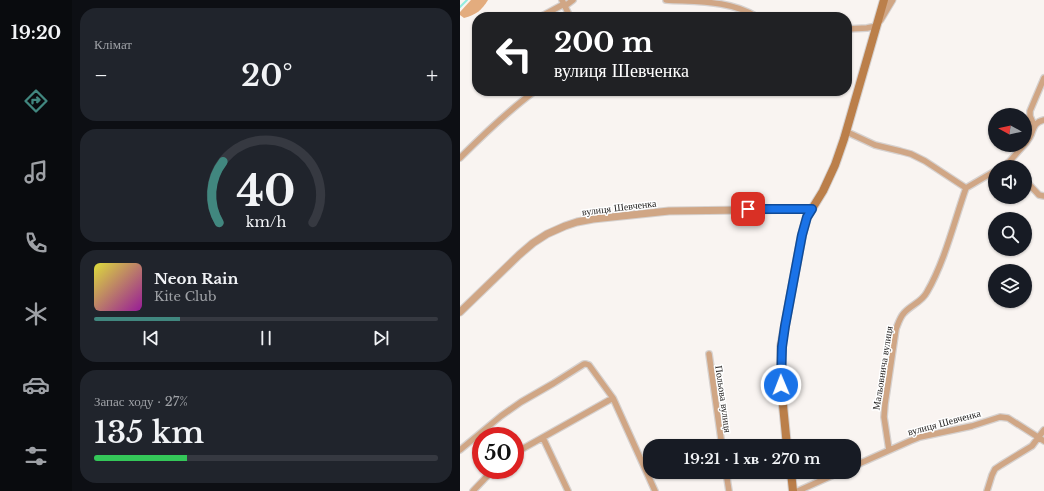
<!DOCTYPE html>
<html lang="uk">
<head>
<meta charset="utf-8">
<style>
  :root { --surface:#171b24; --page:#20242c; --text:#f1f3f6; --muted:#9ea1a6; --line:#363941; --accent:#41877f }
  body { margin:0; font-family:"Libre Baskerville",serif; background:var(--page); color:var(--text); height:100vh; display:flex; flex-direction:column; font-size:15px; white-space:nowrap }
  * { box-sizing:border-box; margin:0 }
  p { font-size:13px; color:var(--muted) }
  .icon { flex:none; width:22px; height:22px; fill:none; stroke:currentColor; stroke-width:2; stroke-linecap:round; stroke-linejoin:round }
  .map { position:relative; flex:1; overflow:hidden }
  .sheet { display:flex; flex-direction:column; gap:8px; padding:8px; background:#0d0f14; width:388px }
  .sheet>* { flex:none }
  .top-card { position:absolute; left:12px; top:12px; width:380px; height:84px; border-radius:16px; box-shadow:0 1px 3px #0004; background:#202124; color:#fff; overflow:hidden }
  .needle { width:26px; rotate:278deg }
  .controls { position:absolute; left:528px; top:108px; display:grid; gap:8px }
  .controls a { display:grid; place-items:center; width:44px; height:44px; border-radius:50%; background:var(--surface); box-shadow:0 1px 3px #0004; font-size:20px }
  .speed { position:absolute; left:12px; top:427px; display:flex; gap:8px; font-size:20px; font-weight:700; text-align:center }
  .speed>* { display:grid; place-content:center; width:52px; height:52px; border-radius:50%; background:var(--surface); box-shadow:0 1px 3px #0004; line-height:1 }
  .speed .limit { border:6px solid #d22; background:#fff; color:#111 }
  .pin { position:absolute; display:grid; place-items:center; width:34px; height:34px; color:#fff; margin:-17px; border-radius:8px; box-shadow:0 2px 6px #0006 }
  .me { position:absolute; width:44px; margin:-22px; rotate:359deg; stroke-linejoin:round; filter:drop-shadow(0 0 3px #0008) }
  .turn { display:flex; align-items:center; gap:14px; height:84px; padding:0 16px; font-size:18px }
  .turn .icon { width:52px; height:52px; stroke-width:2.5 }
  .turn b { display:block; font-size:28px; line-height:34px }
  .big { font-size:30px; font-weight:600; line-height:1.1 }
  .sheet .widget { flex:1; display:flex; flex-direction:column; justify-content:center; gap:6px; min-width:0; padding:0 14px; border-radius:16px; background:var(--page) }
  .sheet .dial { align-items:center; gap:0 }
  .dial svg { height:104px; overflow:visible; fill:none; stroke:var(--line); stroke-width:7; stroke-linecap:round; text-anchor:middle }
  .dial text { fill:var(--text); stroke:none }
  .song { display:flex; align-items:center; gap:12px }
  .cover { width:48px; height:48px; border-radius:6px; background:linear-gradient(135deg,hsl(60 70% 55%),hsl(300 70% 35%)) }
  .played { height:4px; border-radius:2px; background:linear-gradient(90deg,var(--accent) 25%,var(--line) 25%) }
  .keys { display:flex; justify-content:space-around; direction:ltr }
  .heat { display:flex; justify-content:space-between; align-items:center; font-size:22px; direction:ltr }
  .charge { height:6px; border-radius:3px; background:linear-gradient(90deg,#34c759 27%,var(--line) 0) }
  .trip { position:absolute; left:183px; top:439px; width:218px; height:40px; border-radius:16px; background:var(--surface); box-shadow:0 1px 3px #0004; font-weight:600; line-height:40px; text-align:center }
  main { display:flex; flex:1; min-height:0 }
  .tab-bar { display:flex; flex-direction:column; width:72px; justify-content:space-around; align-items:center; background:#090b0e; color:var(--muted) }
  .tab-bar .icon { width:28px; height:28px }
  .tab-bar .selected { color:var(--accent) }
  .tab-bar b { font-size:18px; color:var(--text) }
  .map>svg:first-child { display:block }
  .forest { fill:#e3ac7e }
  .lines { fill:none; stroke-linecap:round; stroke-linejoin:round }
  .stream { stroke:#92ede1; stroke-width:2 }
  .minor-casing { stroke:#d6d1cf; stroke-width:8 }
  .tertiary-casing { stroke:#d6d1cf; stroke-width:9 }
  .secondary-casing { stroke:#d6d1cf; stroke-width:10 }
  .minor { stroke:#d0a685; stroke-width:5.5 }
  .tertiary { stroke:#d0a685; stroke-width:7 }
  .secondary { stroke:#bb7f4a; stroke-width:8 }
  .route-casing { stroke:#114b97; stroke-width:10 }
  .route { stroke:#1a73e8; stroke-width:7 }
  .labels { text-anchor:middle; stroke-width:3; stroke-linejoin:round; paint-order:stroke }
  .street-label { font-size:10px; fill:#1e1c1b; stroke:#fff }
</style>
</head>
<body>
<main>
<nav class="tab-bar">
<b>19:20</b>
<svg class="icon selected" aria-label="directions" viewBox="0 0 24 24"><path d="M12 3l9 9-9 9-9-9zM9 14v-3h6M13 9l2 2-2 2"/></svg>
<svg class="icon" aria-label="music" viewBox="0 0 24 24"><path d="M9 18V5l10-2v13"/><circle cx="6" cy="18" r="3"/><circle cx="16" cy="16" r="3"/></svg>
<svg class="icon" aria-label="phone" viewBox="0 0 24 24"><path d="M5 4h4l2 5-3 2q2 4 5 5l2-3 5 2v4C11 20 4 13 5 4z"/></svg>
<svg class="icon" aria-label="climate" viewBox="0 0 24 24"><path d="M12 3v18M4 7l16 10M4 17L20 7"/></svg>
<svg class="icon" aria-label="car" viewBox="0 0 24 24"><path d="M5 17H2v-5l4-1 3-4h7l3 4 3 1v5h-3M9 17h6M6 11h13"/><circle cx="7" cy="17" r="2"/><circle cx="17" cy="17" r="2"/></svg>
<svg class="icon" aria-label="filters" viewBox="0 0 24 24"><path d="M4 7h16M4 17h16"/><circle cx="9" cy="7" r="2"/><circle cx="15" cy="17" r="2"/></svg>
</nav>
<section class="sheet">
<div class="widget"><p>Клімат</p>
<div class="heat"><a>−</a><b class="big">20°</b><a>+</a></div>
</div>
<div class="widget dial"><svg viewBox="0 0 100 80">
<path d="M14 69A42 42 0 1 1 86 69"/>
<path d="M14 69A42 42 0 0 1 17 22" stroke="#41877f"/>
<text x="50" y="56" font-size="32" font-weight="700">40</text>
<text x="50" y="72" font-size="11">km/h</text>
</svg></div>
<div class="widget">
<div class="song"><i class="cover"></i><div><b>Neon Rain</b><p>Kite Club</p></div></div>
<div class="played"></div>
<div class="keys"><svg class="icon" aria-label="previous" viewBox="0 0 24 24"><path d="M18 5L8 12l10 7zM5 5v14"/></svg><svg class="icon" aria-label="pause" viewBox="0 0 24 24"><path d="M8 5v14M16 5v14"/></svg><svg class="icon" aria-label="next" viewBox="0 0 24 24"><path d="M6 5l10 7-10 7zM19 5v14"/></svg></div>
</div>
<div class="widget"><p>Запас ходу · 27%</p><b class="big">135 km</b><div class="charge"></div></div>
</section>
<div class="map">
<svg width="584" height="491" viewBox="0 0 584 491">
  <rect width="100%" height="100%" fill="#f9f4f1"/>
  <path class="forest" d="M11,0H28C22,10 16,15 4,18L0,15V12Z"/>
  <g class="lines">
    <path class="stream" d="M0,7L7,0"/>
    <g class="minor-casing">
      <path id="minor" d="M102,0L110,17
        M206,0C237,2 270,0 297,17
        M105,6L113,0
        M80,17L104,4
        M387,29L407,28L417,26
        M574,125L570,116V111L584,78
        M387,132L415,145L440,151L451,154L465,161L506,188
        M565,144C567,141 570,138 571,135C574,127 575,122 584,120
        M0,158C24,134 48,111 75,91
        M549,162L554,167
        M542,167L549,162L564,145
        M565,180L579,195L584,196
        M506,188L535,171
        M249,354L262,446
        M83,438L108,491
        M0,450L41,416L61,402L94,383L124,364H126L129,365L153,398L195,491
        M429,450L424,417L425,404L436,329C438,324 440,317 444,313C451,305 462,302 467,292C485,261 494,222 506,188
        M55,453L153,398
        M394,466L450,441L460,437L512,426L540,417L548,418L584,441
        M266,472L269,491
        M13,491L33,470
        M338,491L380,472
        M527,491L532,475L535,469L541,465L572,446L584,430"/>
    </g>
    <g class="tertiary-casing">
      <path id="tertiary" d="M420,20L432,0
        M0,312L59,255L73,243L87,234L105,226L117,222L133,219L209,211L352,209"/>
    </g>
    <g class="secondary-casing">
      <path id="secondary" d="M327,446L321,385V347L342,235L347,217L363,191L375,165L384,139L424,0
        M331,472L333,491"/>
    </g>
    <use href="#minor" class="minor"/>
    <use href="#tertiary" class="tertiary"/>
    <use href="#secondary" class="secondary"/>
  </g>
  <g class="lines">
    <g class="route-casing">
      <path id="route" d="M288,209H352L347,217L342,235L325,326L322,347L321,385"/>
    </g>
    <use href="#route" class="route"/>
  </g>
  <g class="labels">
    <g class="street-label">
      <text transform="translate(159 207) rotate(-7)" y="4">вулиця Шевченка</text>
      <text transform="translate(422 368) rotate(-81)" y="4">Мальовнича вулиця</text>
      <text transform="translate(264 399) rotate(82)" y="4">Польова вулиця</text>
      <text transform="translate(484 422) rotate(-15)" y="4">вулиця Шевченка</text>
    </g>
  </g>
</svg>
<div class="controls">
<a><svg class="needle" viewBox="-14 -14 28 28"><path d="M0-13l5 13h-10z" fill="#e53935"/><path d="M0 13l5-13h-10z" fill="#9ea1a6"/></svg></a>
<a><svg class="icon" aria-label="sound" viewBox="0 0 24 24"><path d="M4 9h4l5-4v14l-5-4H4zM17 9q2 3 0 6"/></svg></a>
<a><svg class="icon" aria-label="search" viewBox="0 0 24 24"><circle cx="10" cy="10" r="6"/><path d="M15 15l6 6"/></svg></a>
<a><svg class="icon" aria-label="layers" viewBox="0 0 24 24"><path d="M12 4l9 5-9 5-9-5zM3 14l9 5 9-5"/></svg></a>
</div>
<div class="speed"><div class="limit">50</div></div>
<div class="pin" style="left:288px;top:209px;background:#d93025"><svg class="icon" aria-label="arrive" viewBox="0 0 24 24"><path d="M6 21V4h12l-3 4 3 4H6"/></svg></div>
<svg class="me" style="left:321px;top:385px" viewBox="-20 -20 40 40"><circle r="17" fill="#1a73e8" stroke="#fff" stroke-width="3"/><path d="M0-11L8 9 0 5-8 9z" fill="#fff"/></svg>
<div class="trip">19:21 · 1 хв · 270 m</div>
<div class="top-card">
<div class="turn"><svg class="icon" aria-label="left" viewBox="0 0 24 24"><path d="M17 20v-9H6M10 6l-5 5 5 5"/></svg><div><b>200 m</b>вулиця Шевченка</div></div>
</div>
</div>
</main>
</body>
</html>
